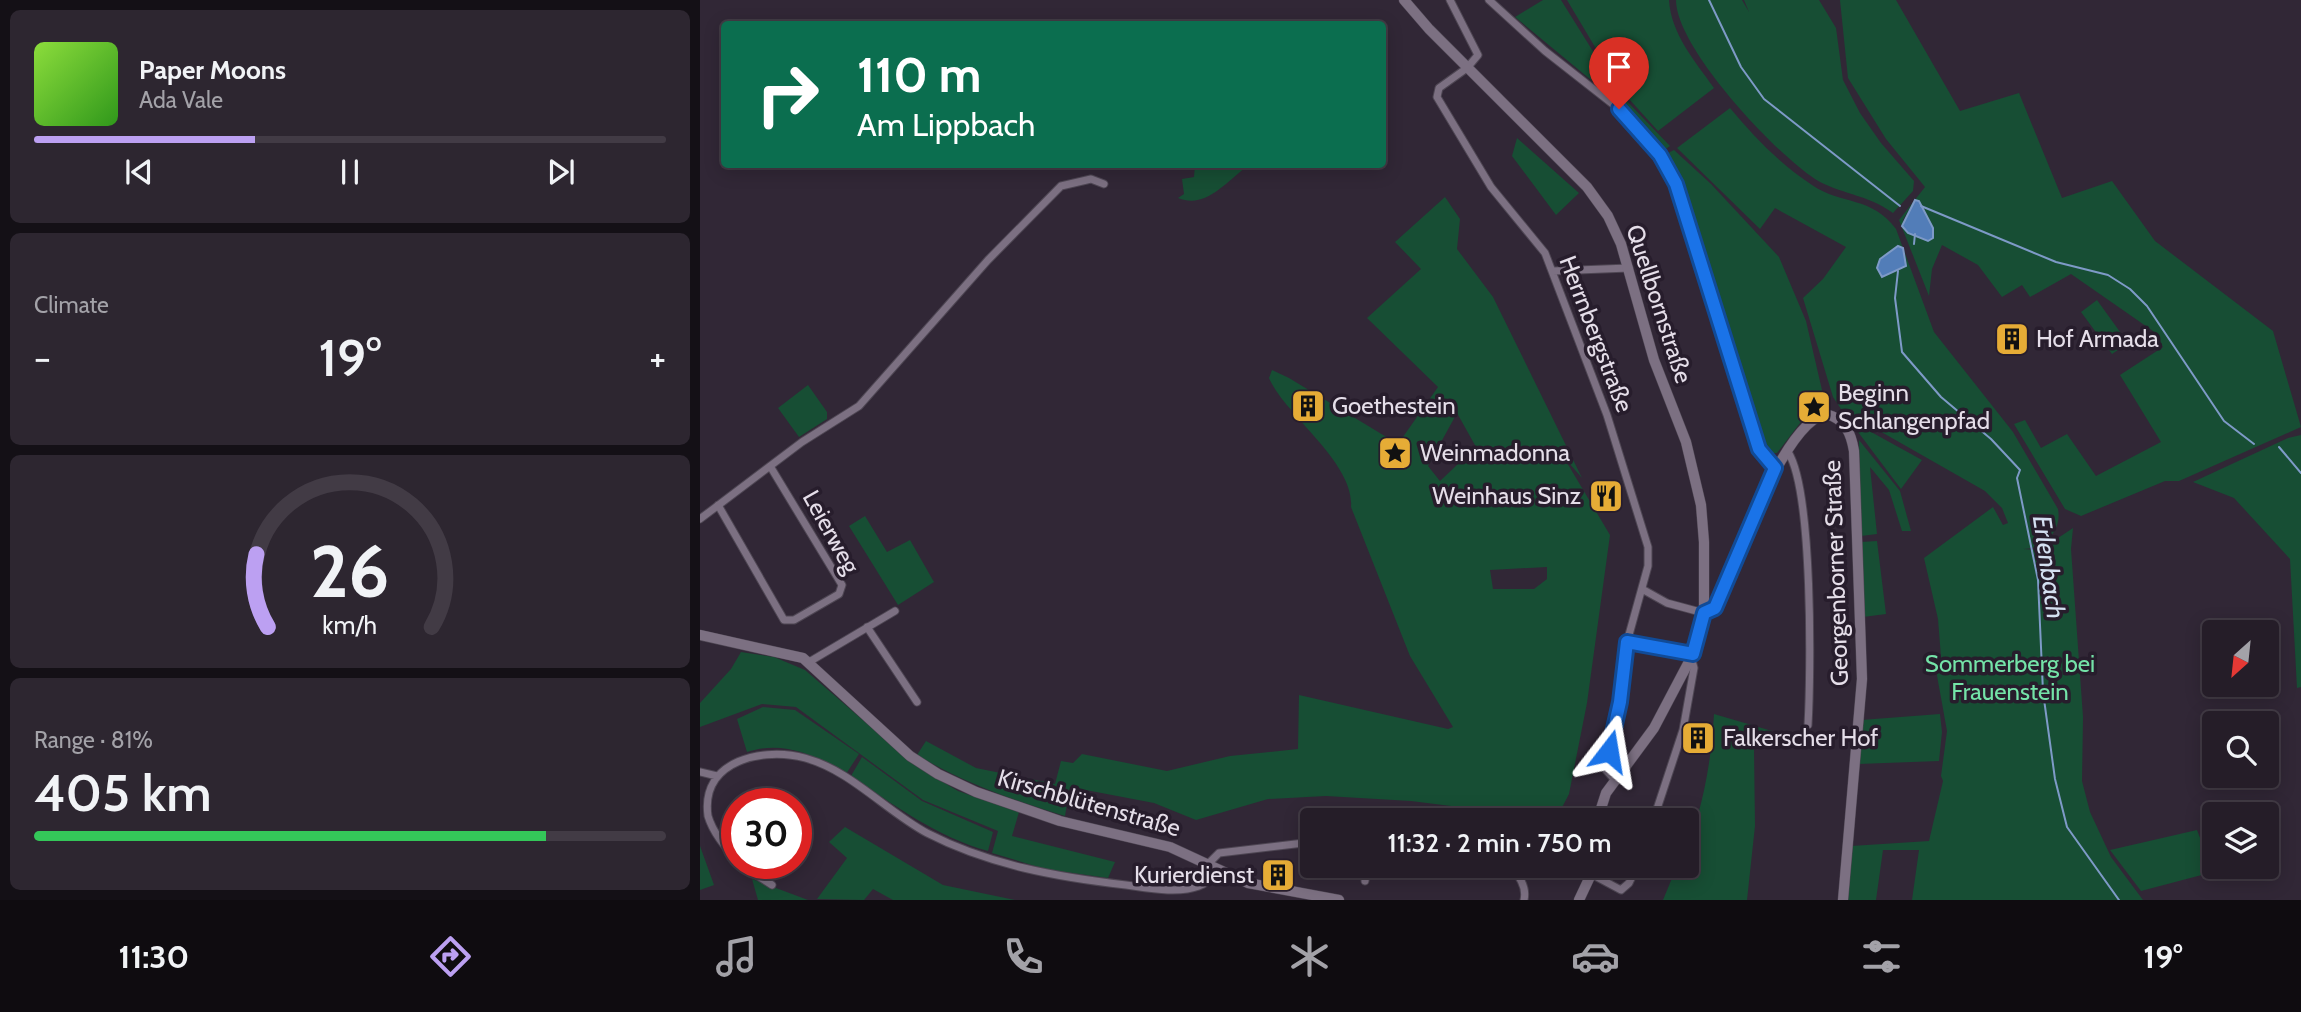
<!DOCTYPE html>
<html lang="en">
<head>
<meta charset="utf-8">
<style>
  :root { --surface:#251d28; --page:#2d2630; --text:#f1f3f6; --muted:#a3a2a8; --line:#423b45; --accent:#bca0f2 }
  body { margin:0; font-family:Cabin,sans-serif; background:var(--page); color:var(--text); height:100vh; display:flex; flex-direction:column; font-size:26px; white-space:nowrap }
  * { box-sizing:border-box; margin:0 }
  p { font-size:23px; color:var(--muted) }
  .icon { flex:none; width:38px; height:38px; fill:none; stroke:currentColor; stroke-width:2; stroke-linecap:round; stroke-linejoin:round }
  .map { position:relative; flex:1; overflow:hidden }
  .sheet { display:flex; flex-direction:column; gap:10px; padding:10px; background:#141016; width:700px }
  .sheet>* { flex:none }
  .hud { position:absolute; left:21px; top:21px; width:665px; height:147px; border-radius:7px; box-shadow:0 4px 18px #0003,0 0 0 2px var(--line); background:#0b6e4f; color:#fff; overflow:hidden }
  .needle { width:46px; rotate:207deg }
  .fabs { position:absolute; left:1502px; top:620px; display:grid; gap:14px }
  .fabs a { display:grid; place-items:center; width:77px; height:77px; border-radius:7px; background:var(--surface); box-shadow:0 4px 18px #0003,0 0 0 2px var(--line); font-size:35px }
  .speed { position:absolute; left:21px; top:788px; display:flex; gap:14px; font-size:35px; font-weight:700; text-align:center }
  .speed>* { display:grid; place-content:center; width:91px; height:91px; border-radius:50%; background:var(--surface); box-shadow:0 4px 18px #0003,0 0 0 2px var(--line); line-height:1 }
  .speed .limit { border:10px solid #d22; background:#fff; color:#111 }
  .pin { position:absolute; display:grid; place-items:center; width:60px; height:60px; color:#fff; margin:-72px -30px; border-radius:50% 50% 50% 0; rotate:-45deg; box-shadow:0 0 7px #0007 }
  .pin .icon { rotate:45deg }
  .me { position:absolute; width:77px; margin:-38px; rotate:14deg; stroke-linejoin:round; filter:drop-shadow(0 0 5px #0008) }
  .turn { display:flex; align-items:center; gap:24px; height:147px; padding:0 21px; font-size:32px }
  .turn .icon { width:91px; height:91px; stroke-width:2.5 }
  .turn b { display:block; font-size:49px; line-height:60px }
  .big { font-size:52px; font-weight:600; line-height:1.1 }
  .sheet .tile { flex:1; display:flex; flex-direction:column; justify-content:center; gap:10px; min-width:0; padding:0 24px; border-radius:10px; background:var(--page) }
  .sheet .dial { align-items:center; gap:0 }
  .dial svg { height:182px; overflow:visible; fill:none; stroke:var(--line); stroke-width:7; stroke-linecap:round; text-anchor:middle }
  .dial text { fill:var(--text); stroke:none }
  .song { display:flex; align-items:center; gap:21px }
  .cover { width:84px; height:84px; border-radius:10px; background:linear-gradient(135deg,hsl(90 70% 55%),hsl(110 70% 35%)) }
  .played { height:7px; border-radius:4px; background:linear-gradient(90deg,var(--accent) 35%,var(--line) 35%) }
  .keys { display:flex; justify-content:space-around; direction:ltr }
  .heat { display:flex; justify-content:space-between; align-items:center; font-size:38px; direction:ltr }
  .charge { height:10px; border-radius:5px; background:linear-gradient(90deg,#34c759 81%,var(--line) 0) }
  .trip { position:absolute; left:600px; top:808px; width:399px; height:70px; border-radius:7px; background:var(--surface); box-shadow:0 4px 18px #0003,0 0 0 2px var(--line); font-weight:600; line-height:70px; text-align:center }
  .tabs { display:flex; height:112px; justify-content:space-around; align-items:center; background:#0f0c10; color:var(--muted) }
  .tabs .icon { width:49px; height:49px }
  .tabs .active { color:var(--accent) }
  .tabs b { font-size:32px; color:var(--text) }
  main { display:flex; flex:1; min-height:0 }
  .map>svg:first-child { display:block }
  .green { fill:#174e34; fill-rule:evenodd }
  .water { fill:#527db8; stroke:#7e9ac7; stroke-width:2 }
  .lines { fill:none; stroke-linecap:round; stroke-linejoin:round }
  .stream { stroke:#7e9ac7; stroke-width:2 }
  .street-casing { stroke:#4e4653; stroke-width:9 }
  .secondary-casing { stroke:#4e4653; stroke-width:11 }
  .street { stroke:#7c7082; stroke-width:7 }
  .secondary { stroke:#7c7082; stroke-width:10 }
  .route-casing { stroke:#114b97; stroke-width:18 }
  .route { stroke:#1a73e8; stroke-width:12 }
  .labels { text-anchor:middle; stroke-width:7; stroke-linejoin:round; paint-order:stroke }
  .street-label { font-size:24px; fill:#e5dee9; stroke:#271d2c }
  .poi-label { font-size:24px; fill:#e5dee9; stroke:#271d2c; text-anchor:start }
  .park-label { font-size:24px; fill:#74e3a8; stroke:#271d2c }
  .water-label { font-size:26px; font-style:italic; fill:#d4e0f1; stroke:#271d2c }
</style>
</head>
<body>
<main>
<section class="sheet">
<div class="tile">
<div class="song"><i class="cover"></i><div><b>Paper Moons</b><p>Ada Vale</p></div></div>
<div class="played"></div>
<div class="keys"><svg class="icon" aria-label="previous" viewBox="0 0 24 24"><path d="M18 5L8 12l10 7zM5 5v14"/></svg><svg class="icon" aria-label="pause" viewBox="0 0 24 24"><path d="M8 5v14M16 5v14"/></svg><svg class="icon" aria-label="next" viewBox="0 0 24 24"><path d="M6 5l10 7-10 7zM19 5v14"/></svg></div>
</div>
<div class="tile"><p>Climate</p>
<div class="heat"><a>−</a><b class="big">19°</b><a>+</a></div>
</div>
<div class="tile dial"><svg viewBox="0 0 100 80">
<path d="M14 69A42 42 0 1 1 86 69"/>
<path d="M14 69A42 42 0 0 1 9 37" stroke="#bca0f2"/>
<text x="50" y="56" font-size="32" font-weight="700">26</text>
<text x="50" y="72" font-size="11">km/h</text>
</svg></div>
<div class="tile"><p>Range · 81%</p><b class="big">405 km</b><div class="charge"></div></div>
</section>
<div class="map">
<svg width="1601" height="900" viewBox="0 0 1601 900">
  <rect width="100%" height="100%" fill="#312736"/>
  <path class="green" d="M843,0H861L919,93L970,146L961,152L908,94L815,17Z
    M867,0H969C971,34 995,61 1014,88L958,131L920,89Z
    M976,0H1042L1049,12L1044,0H1119L1136,28L1143,80L1160,113L1181,143L1214,181L1213,191L1193,213C1167,194 1139,194 1115,179C1075,153 976,48 976,0Z
    M1140,0H1196L1260,111L1319,93L1362,198L1412,181L1455,241L1573,331L1601,427L1479,481H1465L1381,516L1365,509L1314,424L1325,420L1341,448L1367,434L1396,476L1461,442L1420,375L1463,347L1453,331L1371,274L1330,297L1322,285L1302,297L1278,265L1242,245L1232,269L1229,296L1199,220L1225,187L1186,139L1148,78ZM1215,200L1233,228L1228,240L1208,233L1203,220Z
    M1030,108C1054,137 1080,164 1112,185C1141,205 1172,196 1196,229L1234,332L1313,432L1358,509C1362,530 1345,549 1323,549L1340,550L1373,528L1371,549L1383,717L1382,781L1390,812L1411,857L1443,900H1212L1219,850H1183L1176,900H1146L1151,846L1229,841L1243,781L1241,776L1247,731L1236,670L1241,657L1238,619L1224,558L1293,507L1303,525L1308,523L1302,508L1285,491L1141,409L1133,397L1103,298L1123,279L1146,247L1075,208L1060,229L977,148Z
    M817,138L879,193L856,215L812,156Z
    M974,150L1011,184L1079,257L1106,321L1125,403L1110,410L1077,453H1073C1054,430 1046,396 1037,369C1012,298 996,223 964,155Z
    M495,165L545,168C524,184 505,209 478,198L484,194L482,179L494,177Z
    M745,197L760,219L757,249L793,297L882,478L863,456L910,535L887,703L869,794L855,821H801L791,811L711,801L626,796L568,799L496,820L454,803L370,787L365,816C313,800 264,783 217,755L226,741L276,768L355,784L361,761L373,763L382,754L467,771L530,756L598,749L599,695L748,729L753,727L710,656L651,507C655,463 585,415 569,378L572,370L589,378L698,444L738,387L667,318L721,269L695,242ZM757,413L776,447L740,481L728,466ZM847,567V579L834,589H793L790,570Z
    M1397,300L1428,343L1412,354L1381,312Z
    M108,385L127,412V419L99,437L78,408Z
    M1153,422L1222,460L1201,489L1152,424Z
    M1601,435V687L1597,688L1590,559L1534,498L1493,482L1588,438Z
    M1159,440L1200,491L1211,531H1202L1189,490L1170,467L1177,534L1161,536Z
    M165,516L187,552L210,540L234,582L198,605L149,526Z
    M1177,541L1186,614L1163,617L1161,542Z
    M41,652L74,657L105,670L216,766L258,791L319,812L312,836L415,862L408,878L345,869L292,853L298,831L223,800L96,707L62,704L0,727V703L31,669Z
    M63,707L95,710L159,754L146,774C116,755 83,740 47,752L37,719Z
    M1014,714L1072,731L1054,750L1055,826L1047,900H963L977,866H987C987,845 991,838 997,818C1007,784 1012,749 1014,714Z
    M1240,714L1242,732L1239,761L1158,764L1161,720Z
    M162,757L222,801L293,832L288,851C237,837 194,805 151,776Z
    M145,827L243,885L315,900H193L173,889L164,900L117,899L147,858L129,842Z
    M1497,830L1513,872L1441,891L1410,850Z
    M0,846L14,885L0,890Z
    M52,879L108,900H58Z"/>
  <path class="water" d="M1215,200L1219,201L1233,228V238L1228,241L1208,233L1202,226Z
    M1198,246L1203,248L1206,266L1182,277L1177,268L1180,259Z"/>
  <g class="lines">
    <path class="stream" d="M1009,0L1041,67L1064,99L1200,206
      M1221,206L1356,262L1408,275L1430,289L1447,306L1524,421L1554,444
      M1214,244L1215,234
      M1198,271L1195,298L1202,352L1241,397L1291,439L1320,470L1317,478L1338,580L1343,692L1355,779L1367,827L1419,900
      M1579,447L1601,473"/>
    <g class="street-casing">
      <path id="street" d="M750,0L778,55L767,68L739,88L737,97L791,187L845,253L907,415L948,547V566L927,642L914,734L903,767L914,779
        M789,0L845,51L919,109L966,165L979,192L1001,270L1059,449L1075,468
        M853,271L929,268
        M1088,452C1113,491 1111,673 1108,725
        M18,505L84,620H94L139,594L142,585L70,466
        M0,519L102,442L159,406L288,260L361,186L391,179L404,184
        M942,589L967,603L1004,613
        M167,627L217,702
        M927,642L993,654
        M109,662L195,611
        M0,772L17,776
        M953,821L983,730L994,668L991,657
        M37,861C26,848 13,833 8,816C0,759 65,747 105,758C150,770 186,811 227,833C289,865 357,877 426,885C448,888 478,894 499,886C508,883 514,876 519,869
        M38,863L72,885
        M509,863L519,853L612,842
        M808,866C819,874 827,887 824,900
        M893,875L921,890L929,883L937,866
        M665,881L667,866"/>
    </g>
    <g class="secondary-casing">
      <path id="secondary" d="M704,0L729,29L887,187L908,216L921,244L954,360L986,442L1001,505L1004,542V613L993,654L954,728L906,793L897,821
        M1004,613L1015,608C1031,569 1084,421 1126,414C1145,419 1151,433 1154,451L1162,679L1143,900
        M0,635L103,658L210,756L238,774L276,792L360,821L470,847L548,883L639,900
        M879,900L895,866"/>
    </g>
    <use href="#street" class="street"/>
    <use href="#secondary" class="secondary"/>
  </g>
  <g class="lines">
    <g class="route-casing">
      <path id="route" d="M909,751L920,702L927,642L993,654L1004,613L1015,608L1075,468L1059,449L976,184L960,155L919,109"/>
    </g>
    <use href="#route" class="route"/>
  </g>
  <defs>
    <g id="building-square" transform="scale(1.75)"><rect x="-9" y="-9" width="18" height="18" rx="4" fill="#e6ac36" stroke="#271d2c"/><path d="M-4-6H4V6H1V3H-1V6H-4ZM-2.5-4.3h1.7v1.8h-1.7ZM.8-4.3h1.7v1.8H.8ZM-2.5-1h1.7V.8h-1.7ZM.8-1h1.7V.8H.8Z" fill="#111"/></g>
    <g id="sight-square" transform="scale(1.75)"><rect x="-9" y="-9" width="18" height="18" rx="4" fill="#e6ac36" stroke="#271d2c"/><path d="M0-6L1.8-2.2L6-1.7L2.9 1.2L3.7 5.4L0 3.3L-3.7 5.4L-2.9 1.2L-6-1.7L-1.8-2.2Z" fill="#111"/></g>
    <g id="restaurant-square" transform="scale(1.75)"><rect x="-9" y="-9" width="18" height="18" rx="4" fill="#e6ac36" stroke="#271d2c"/><path d="M-5-6h1v4h1v-4h1v4h1v-4h1v5L-1.5 .5V6h-2V.5L-5-1ZM5-6V6H3V1.5H1.5Q1.5-4 5-6Z" fill="#111"/></g>
  </defs>
  <g fill-rule="evenodd">
    <use href="#building-square" x="1312" y="339"/>
    <use href="#building-square" x="608" y="406"/>
    <use href="#sight-square" x="1114" y="407"/>
    <use href="#sight-square" x="695" y="453"/>
    <use href="#restaurant-square" x="906" y="496"/>
    <use href="#building-square" x="998" y="738"/>
    <use href="#building-square" x="578" y="875"/>
  </g>
  <g class="labels">
    <g class="street-label">
      <text transform="translate(959 304) rotate(72)" y="8">Quellbornstraße</text>
      <text transform="translate(896 334) rotate(69)" y="8">Herrnbergstraße</text>
      <text transform="translate(131 532) rotate(61)" y="8">Leierweg</text>
      <text transform="translate(1136 573) rotate(-92)" y="8">Georgenborner Straße</text>
      <text transform="translate(389 803) rotate(16)" y="8">Kirschblütenstraße</text>
    </g>
    <g class="poi-label">
      <text x="1336" y="347">Hof Armada</text>
      <text x="1138" y="401">Beginn<tspan x="1138" dy="28">Schlangenpfad</tspan></text>
      <text x="632" y="414">Goethestein</text>
      <text x="720" y="461">Weinmadonna</text>
      <text x="881" y="504" text-anchor="end">Weinhaus Sinz</text>
      <text x="1023" y="746">Falkerscher Hof</text>
      <text x="554" y="883" text-anchor="end">Kurierdienst</text>
    </g>
    <g class="park-label">
      <text x="1310" y="672">Sommerberg bei<tspan x="1310" dy="28">Frauenstein</tspan></text>
    </g>
    <g class="water-label">
      <text transform="translate(1349 567) rotate(82)" y="9">Erlenbach</text>
    </g>
  </g>
</svg>
<div class="fabs">
<a><svg class="needle" viewBox="-14 -14 28 28"><path d="M0-13l5 13h-10z" fill="#e53935"/><path d="M0 13l5-13h-10z" fill="#a3a2a8"/></svg></a>
<a><svg class="icon" aria-label="search" viewBox="0 0 24 24"><circle cx="10" cy="10" r="6"/><path d="M15 15l6 6"/></svg></a>
<a><svg class="icon" aria-label="layers" viewBox="0 0 24 24"><path d="M12 4l9 5-9 5-9-5zM3 14l9 5 9-5"/></svg></a>
</div>
<div class="speed"><div class="limit">30</div></div>
<div class="pin" style="left:919px;top:109px;background:#d93025"><svg class="icon" aria-label="arrive" viewBox="0 0 24 24"><path d="M6 21V4h12l-3 4 3 4H6"/></svg></div>
<svg class="me" style="left:909px;top:751px" viewBox="-20 -20 40 40"><path d="M0-17L14 15 0 8-14 15z" fill="#1a73e8" stroke="#fff" stroke-width="4"/></svg>
<div class="trip">11:32 · 2 min · 750 m</div>
<div class="hud">
<div class="turn"><svg class="icon" aria-label="right" viewBox="0 0 24 24"><path d="M7 20v-9h11M14 6l5 5-5 5"/></svg><div><b>110 m</b>Am Lippbach</div></div>
</div>
</div>
</main>
<nav class="tabs">
<b>11:30</b>
<svg class="icon active" aria-label="directions" viewBox="0 0 24 24"><path d="M12 3l9 9-9 9-9-9zM9 14v-3h6M13 9l2 2-2 2"/></svg>
<svg class="icon" aria-label="music" viewBox="0 0 24 24"><path d="M9 18V5l10-2v13"/><circle cx="6" cy="18" r="3"/><circle cx="16" cy="16" r="3"/></svg>
<svg class="icon" aria-label="phone" viewBox="0 0 24 24"><path d="M5 4h4l2 5-3 2q2 4 5 5l2-3 5 2v4C11 20 4 13 5 4z"/></svg>
<svg class="icon" aria-label="climate" viewBox="0 0 24 24"><path d="M12 3v18M4 7l16 10M4 17L20 7"/></svg>
<svg class="icon" aria-label="car" viewBox="0 0 24 24"><path d="M5 17H2v-5l4-1 3-4h7l3 4 3 1v5h-3M9 17h6M6 11h13"/><circle cx="7" cy="17" r="2"/><circle cx="17" cy="17" r="2"/></svg>
<svg class="icon" aria-label="filters" viewBox="0 0 24 24"><path d="M4 7h16M4 17h16"/><circle cx="9" cy="7" r="2"/><circle cx="15" cy="17" r="2"/></svg>
<b>19°</b>
</nav>
</body>
</html>
